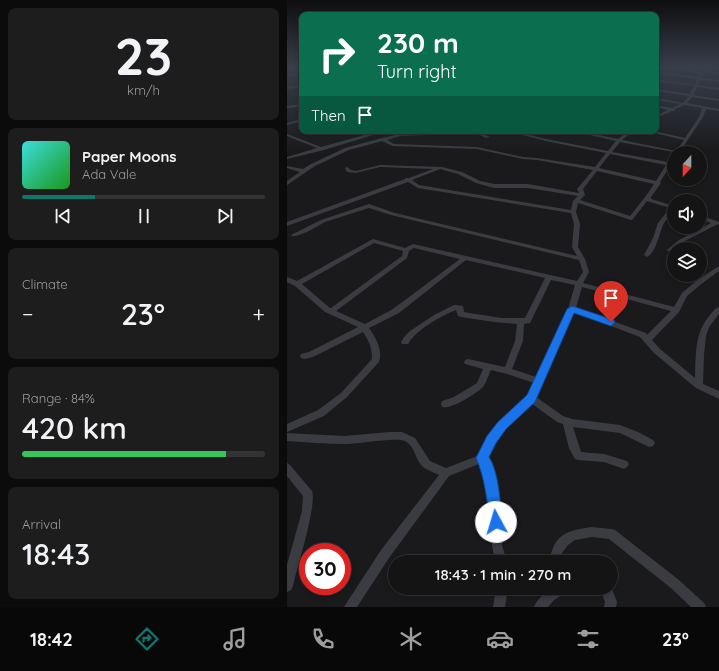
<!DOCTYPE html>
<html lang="en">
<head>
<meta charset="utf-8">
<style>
  :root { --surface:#141415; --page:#1d1d1e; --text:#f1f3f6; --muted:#9d9ea0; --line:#333334; --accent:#0f766e }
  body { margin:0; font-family:Quicksand,sans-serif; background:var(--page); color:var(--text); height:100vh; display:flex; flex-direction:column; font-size:15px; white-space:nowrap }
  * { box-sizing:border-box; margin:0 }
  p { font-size:13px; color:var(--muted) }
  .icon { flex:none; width:22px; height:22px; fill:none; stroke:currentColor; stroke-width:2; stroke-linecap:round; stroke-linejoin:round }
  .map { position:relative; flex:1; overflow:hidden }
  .drawer { display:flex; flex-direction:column; gap:8px; padding:8px; background:#0b0b0c; width:287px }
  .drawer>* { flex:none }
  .banner { position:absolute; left:12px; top:12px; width:360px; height:122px; border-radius:8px; box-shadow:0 2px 6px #0003,0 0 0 1px var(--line); background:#0b6e4f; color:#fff; overflow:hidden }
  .needle { width:26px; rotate:201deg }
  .controls { position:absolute; left:380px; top:146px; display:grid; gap:8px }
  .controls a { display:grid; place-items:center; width:40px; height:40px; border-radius:50%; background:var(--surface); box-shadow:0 2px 6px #0003,0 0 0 1px var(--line); font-size:20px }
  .speed { position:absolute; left:12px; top:543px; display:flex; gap:8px; font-size:20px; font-weight:700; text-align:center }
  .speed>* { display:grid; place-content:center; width:52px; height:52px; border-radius:50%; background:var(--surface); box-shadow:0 2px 6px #0003,0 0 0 1px var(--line); line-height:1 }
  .speed .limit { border:6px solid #d22; background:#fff; color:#111 }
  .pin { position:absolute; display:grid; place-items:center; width:34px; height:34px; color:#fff; margin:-41px -17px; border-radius:50% 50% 50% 0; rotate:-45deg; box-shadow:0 0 4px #0007 }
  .pin .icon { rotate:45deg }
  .me { position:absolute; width:44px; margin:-22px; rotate:354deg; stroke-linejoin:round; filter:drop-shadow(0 0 3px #0008) }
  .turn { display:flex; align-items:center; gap:14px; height:84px; padding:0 12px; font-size:18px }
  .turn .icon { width:52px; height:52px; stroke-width:2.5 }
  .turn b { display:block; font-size:28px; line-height:34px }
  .then { display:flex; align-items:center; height:38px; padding:0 12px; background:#0003; gap:8px; font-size:15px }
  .big { font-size:30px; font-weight:600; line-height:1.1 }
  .drawer .card { flex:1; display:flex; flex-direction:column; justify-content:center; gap:6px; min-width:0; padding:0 14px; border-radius:8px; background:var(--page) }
  .drawer .dial { align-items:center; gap:0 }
  .dial b { font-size:52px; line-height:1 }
  .song { display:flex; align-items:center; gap:12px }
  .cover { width:48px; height:48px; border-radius:6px; background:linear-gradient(135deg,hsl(180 70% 55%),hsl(120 70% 35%)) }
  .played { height:4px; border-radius:2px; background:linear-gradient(90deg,var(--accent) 30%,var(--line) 30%) }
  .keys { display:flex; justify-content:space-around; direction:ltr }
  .heat { display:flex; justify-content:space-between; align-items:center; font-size:22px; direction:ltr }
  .charge { height:6px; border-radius:3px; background:linear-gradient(90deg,#34c759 84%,var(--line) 0) }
  .trip { position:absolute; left:101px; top:555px; width:230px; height:40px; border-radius:20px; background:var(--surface); box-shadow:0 2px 6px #0003,0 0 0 1px var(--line); font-weight:600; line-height:40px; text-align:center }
  .tab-bar { display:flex; height:64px; justify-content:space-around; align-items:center; background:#080808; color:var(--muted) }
  .tab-bar .icon { width:28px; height:28px }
  .tab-bar .selected { color:var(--accent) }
  .tab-bar b { font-size:18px; color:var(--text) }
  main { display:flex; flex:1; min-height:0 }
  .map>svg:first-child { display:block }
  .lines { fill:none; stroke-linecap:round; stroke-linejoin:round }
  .street { fill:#3b3c42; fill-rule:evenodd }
  .route { fill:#1a73e8; stroke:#114b97 }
</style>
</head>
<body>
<main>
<section class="drawer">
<div class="card dial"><b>23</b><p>km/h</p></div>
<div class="card">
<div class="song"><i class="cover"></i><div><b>Paper Moons</b><p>Ada Vale</p></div></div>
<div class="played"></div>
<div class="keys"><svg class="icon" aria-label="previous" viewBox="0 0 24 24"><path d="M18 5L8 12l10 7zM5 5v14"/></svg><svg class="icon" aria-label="pause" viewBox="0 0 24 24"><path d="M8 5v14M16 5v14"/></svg><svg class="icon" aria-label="next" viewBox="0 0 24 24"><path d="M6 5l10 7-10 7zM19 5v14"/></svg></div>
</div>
<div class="card"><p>Climate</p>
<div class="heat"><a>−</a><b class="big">23°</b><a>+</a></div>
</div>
<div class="card"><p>Range · 84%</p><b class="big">420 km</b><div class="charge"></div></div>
<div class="card"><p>Arrival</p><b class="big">18:43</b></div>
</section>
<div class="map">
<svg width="432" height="607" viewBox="0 0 432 607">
  <rect width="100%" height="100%" fill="#1a1a1c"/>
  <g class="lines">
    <path class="street" d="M370,67H377L415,72L419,67H421L419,70L432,72V74L418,72L414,78L432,80V82L413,80L411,85L432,88V90L410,87L406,95L432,99V101L405,97L400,103L432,109V111L419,109L416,117L392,153L333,142L325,152L381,162L385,155H387V160L373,182L374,183L364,197V199L387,206C387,213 381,217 377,223C372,232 370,252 360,257L357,255L366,238L371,223L383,208L360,201L346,219L344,220L291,203L289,212L293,224L291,247L298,259L302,272L296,283L387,307L395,293L409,281L432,266V271L413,285L400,296L392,312L365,340L373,349L408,378C409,356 407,333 423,315C426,311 428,308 432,307V314L422,327L419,336L417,355L416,384L432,391V399L409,388L367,353L353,337L287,312L249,397L276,416L285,419L333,425L351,432L366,440L368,443L366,446L363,447L360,446L333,433L286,427L294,452L317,454L340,461L342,464L340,467L337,469L317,462L291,460L288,459L282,448L276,424L270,422L244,403L218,428L207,443L201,457L204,462L214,511L215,545L220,562H208L205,545L204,511L194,463L162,476L102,558L70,607H57L94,550L152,475C146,472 140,470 135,466C128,459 128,446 118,441C108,437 72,444 59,444C39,444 20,442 0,441V433L57,436L103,432H115L128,438L143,461L159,468L193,455L201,437L212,422L241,396L247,383L220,374L204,370C201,376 199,384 195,388C188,394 164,410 155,407L154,404L155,401L167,397L190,383L196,369L178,364L177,362L178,360L181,359L218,367L228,341L230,324L207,322L174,317L171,316L169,310C154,316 130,329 121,344H115L114,342L118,336L123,331L147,315L167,305H169L176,306L177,312L182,313L215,318H238L258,278L179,260L112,313L82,328C89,338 96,350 92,362L60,397L37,416L0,432V424L31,410L54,393L85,359C85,348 82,341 76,332L26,357L17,359L14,358L13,356L14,354L22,352L71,327L38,312L8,286L0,282V277L10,281L86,239L118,248L126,244L290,281L296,272L292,260L104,215L82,208L38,222L20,232L9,236H5L4,235L34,220L82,204L108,213L290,256L285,247L287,224L284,213L131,188L121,182L0,226V222L118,179V178H122L146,169L93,167L69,173L60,172L58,168L60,167L64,170L69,171L93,165L155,167L175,172L193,181L207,184H241L292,193L290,189L306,170L250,160L236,159L190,149L106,146L95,141L62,150L28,166L0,185V181L13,172L0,168V166L16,169L24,164L58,148L95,138L113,134L171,131H180L167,134L113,136L100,140L107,144L190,147L236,157L250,158L308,167L319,153L259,141L220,131H227L259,139L321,151L329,141L285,131H293L331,139L341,131H346L335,140L389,151L397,140L359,131H367L398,138L412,117L415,108L398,105L388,109V111H385L369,118V116L381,110L369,107V105L385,108L393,104L369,100V98L396,103L402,96L369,91V89L403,94L407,86L369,81V79L408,85L410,79L369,74V72L411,77L414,74ZM323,154L379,165L369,181L312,168ZM153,169L171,174L189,183L207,188H241L291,196L286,201L284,210L132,185L125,180ZM310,171L367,184L359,196L343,216L293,200L298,195L296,189ZM87,243L116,251L115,256L44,308H43L15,284ZM127,248L173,259L106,309L78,324L49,311L120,258L122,251ZM264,280L288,285L281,309L249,377L225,369L236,341L237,324L243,323ZM295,287L384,311L360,335L359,333L289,308Z
      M15,71V73L10,74C14,76 15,78 15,82C8,77 11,74 0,77V75Z
      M15,85V87L0,89V87Z
      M15,104V106L0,108V106Z
      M15,119V121L0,125V123Z
      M92,131H99L37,150L0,159V157L30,148L0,136V134L34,147Z
      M184,131H190L203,137L199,138Z
      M413,215L432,222V224L429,225L396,242L385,251H381L380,250L381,249L392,240L424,223L413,219Z
      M0,463L3,465L25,491C30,505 10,568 6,586L4,590L0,592V565L15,511L16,496L0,476Z
      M305,527L324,529L328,530L392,580L417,603L419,607H404L384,588L322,539L305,537L288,540L281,545L275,553L274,562H262C268,533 279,531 305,527Z
      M324,586L330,602L329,607H317L318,602L313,588H324Z
      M209,588H221L218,607H206Z
      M265,588H282L280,592L267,600L261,607H247C250,599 258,593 265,588Z"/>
  </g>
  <linearGradient id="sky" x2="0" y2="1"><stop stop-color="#0e0e0f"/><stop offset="0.44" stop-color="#383e4b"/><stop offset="1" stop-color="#383e4b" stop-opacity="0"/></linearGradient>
  <rect width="432" height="152" fill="url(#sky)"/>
  <path class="route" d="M285,306L327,320L328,322L324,326L287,313L248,402L219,429L209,443L202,457C212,472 213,504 216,522L214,527L209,529L205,527L203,522C200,501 198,478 189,458L200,436L211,422L240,395L280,309Z"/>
</svg>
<div class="controls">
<a><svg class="needle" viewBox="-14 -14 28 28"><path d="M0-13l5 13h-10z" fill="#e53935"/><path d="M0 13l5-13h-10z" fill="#9d9ea0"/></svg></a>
<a><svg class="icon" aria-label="sound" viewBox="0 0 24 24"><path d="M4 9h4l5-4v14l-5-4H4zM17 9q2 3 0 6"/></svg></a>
<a><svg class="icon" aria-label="layers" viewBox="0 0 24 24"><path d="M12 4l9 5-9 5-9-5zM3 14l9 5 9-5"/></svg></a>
</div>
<div class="speed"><div class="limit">30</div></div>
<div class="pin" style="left:324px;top:322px;background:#d93025"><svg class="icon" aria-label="arrive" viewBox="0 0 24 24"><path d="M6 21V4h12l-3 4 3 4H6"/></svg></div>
<svg class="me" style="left:209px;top:522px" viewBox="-20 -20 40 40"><circle r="19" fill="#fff"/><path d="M0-13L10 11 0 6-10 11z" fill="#1a73e8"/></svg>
<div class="trip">18:43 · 1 min · 270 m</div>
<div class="banner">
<div class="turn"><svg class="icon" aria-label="right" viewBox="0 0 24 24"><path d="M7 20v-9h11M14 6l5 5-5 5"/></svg><div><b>230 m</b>Turn right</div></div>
<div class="then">Then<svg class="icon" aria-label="arrive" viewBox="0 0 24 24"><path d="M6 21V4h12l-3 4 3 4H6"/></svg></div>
</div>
</div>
</main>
<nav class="tab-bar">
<b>18:42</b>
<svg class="icon selected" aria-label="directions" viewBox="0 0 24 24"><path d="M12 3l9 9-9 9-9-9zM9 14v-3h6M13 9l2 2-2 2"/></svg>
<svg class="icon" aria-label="music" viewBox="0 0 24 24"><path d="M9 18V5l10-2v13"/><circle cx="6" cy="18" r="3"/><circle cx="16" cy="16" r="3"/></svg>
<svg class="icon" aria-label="phone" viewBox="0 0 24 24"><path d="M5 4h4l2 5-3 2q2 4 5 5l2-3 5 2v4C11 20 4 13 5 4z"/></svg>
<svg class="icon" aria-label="climate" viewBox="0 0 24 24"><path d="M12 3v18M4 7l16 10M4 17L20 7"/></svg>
<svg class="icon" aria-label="car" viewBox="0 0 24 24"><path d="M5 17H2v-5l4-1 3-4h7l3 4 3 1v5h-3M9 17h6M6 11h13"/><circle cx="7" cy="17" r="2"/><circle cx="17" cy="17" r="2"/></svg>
<svg class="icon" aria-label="filters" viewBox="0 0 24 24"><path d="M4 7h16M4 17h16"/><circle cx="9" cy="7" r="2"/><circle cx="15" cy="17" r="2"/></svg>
<b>23°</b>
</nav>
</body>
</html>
